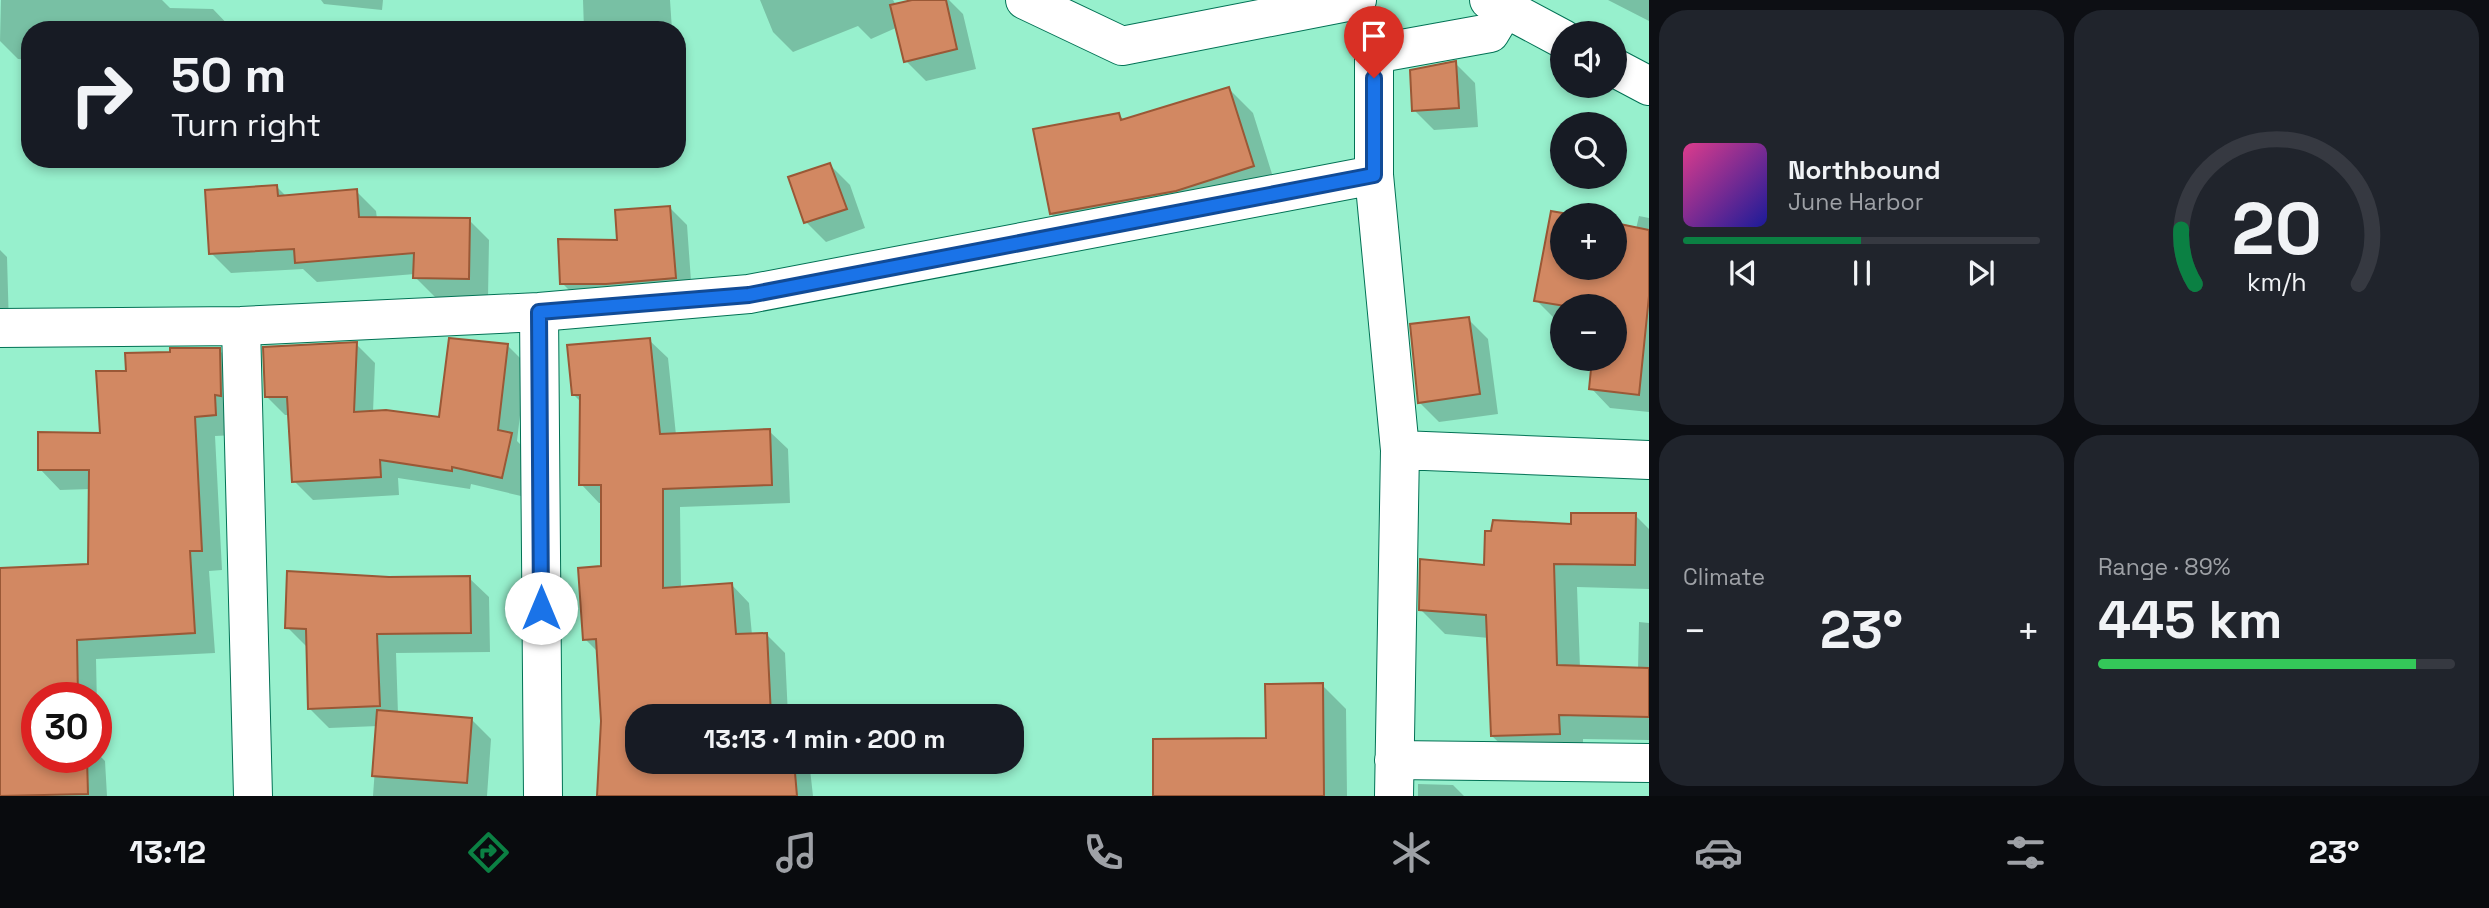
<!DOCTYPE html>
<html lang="en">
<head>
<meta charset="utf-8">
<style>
  :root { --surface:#171b24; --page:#20242c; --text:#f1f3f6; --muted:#9ea1a6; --line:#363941; --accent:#0b8043 }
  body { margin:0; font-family:"Space Grotesk",sans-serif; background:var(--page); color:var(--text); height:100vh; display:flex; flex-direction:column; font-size:26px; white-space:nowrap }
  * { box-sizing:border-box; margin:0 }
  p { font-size:23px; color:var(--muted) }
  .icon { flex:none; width:38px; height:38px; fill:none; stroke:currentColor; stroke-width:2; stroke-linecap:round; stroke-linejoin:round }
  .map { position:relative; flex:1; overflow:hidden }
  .side { display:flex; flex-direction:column; gap:10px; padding:10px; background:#0d0f14; width:840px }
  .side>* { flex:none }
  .hud { position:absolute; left:21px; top:21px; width:665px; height:147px; border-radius:28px; box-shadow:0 4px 10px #0003; background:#171b24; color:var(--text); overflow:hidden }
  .controls { position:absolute; left:1550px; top:21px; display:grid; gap:14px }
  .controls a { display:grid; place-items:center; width:77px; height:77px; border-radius:50%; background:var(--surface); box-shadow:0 4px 10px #0003; font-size:35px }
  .speed { position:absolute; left:21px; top:682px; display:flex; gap:14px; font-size:35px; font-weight:700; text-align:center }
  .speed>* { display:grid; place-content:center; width:91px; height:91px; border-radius:50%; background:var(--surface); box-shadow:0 4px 10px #0003; line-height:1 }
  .speed .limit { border:10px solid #d22; background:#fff; color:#111 }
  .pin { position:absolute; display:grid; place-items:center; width:60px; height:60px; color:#fff; margin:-72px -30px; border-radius:50% 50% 50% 0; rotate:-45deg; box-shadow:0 0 7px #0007 }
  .pin .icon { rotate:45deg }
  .me { position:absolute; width:77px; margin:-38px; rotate:0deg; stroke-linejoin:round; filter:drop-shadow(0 0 5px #0008) }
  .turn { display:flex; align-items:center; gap:24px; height:147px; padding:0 35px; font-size:32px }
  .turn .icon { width:91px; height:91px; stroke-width:2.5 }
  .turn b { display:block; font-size:49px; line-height:60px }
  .big { font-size:52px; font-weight:600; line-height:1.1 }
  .side .card { flex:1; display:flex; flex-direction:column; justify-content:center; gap:10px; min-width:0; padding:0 24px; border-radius:28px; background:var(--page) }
  .side .dial { align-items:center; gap:0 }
  .dial svg { height:182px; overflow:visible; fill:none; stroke:var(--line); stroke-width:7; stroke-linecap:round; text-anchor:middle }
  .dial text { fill:var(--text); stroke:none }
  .song { display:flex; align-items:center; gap:21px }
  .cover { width:84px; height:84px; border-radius:10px; background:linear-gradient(135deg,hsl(330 70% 55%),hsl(240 70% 35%)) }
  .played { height:7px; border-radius:4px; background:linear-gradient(90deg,var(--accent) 50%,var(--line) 50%) }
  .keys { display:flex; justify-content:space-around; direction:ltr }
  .heat { display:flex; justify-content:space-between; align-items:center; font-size:38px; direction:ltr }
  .charge { height:10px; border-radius:5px; background:linear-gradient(90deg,#34c759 89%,var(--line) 0) }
  .side .tiles { flex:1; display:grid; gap:10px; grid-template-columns:repeat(2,1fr) }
  .trip { position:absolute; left:625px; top:704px; width:399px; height:70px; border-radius:28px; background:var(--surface); box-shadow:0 4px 10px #0003; font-weight:600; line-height:70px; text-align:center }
  .tabs { display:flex; height:112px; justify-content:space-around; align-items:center; background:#090b0e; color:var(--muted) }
  .tabs .icon { width:49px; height:49px }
  .tabs .on { color:var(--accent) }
  .tabs b { font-size:32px; color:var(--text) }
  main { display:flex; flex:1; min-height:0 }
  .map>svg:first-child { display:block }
  .shadow { fill:#0003; fill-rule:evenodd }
  .building { fill:#d28862; stroke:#9a5836; stroke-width:2 }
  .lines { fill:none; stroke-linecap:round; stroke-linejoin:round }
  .minor-casing { stroke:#027255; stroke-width:40 }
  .minor { stroke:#fff; stroke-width:38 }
  .route-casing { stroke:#114b97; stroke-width:18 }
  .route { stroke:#1a73e8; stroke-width:12 }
</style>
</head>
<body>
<main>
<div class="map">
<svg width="1649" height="796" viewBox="0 0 1649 796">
  <rect width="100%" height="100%" fill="#97f0cd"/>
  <path class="shadow" d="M1,0H162L170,8L213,9L233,30H30V60L18,59L0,41Z
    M321,0H383L382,10L324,4Z
    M583,0H670L672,30H584Z
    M760,0H893L896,5L919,0H949L963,14L976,69L926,81L906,61L898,27L871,39L858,26L793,52L773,32Z
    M1608,0H1649V21Z
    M1455,63L1475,83L1478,127L1434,130L1414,110Z
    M1229,89L1253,113L1277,190L1075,238L1051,214L1119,115L1125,121Z
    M830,165L850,185L865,228L826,242L806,222Z
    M277,187L287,197L356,191L376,211L377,219L469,220L489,240L488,298L435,297L415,277V274L317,282L303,269L231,273L211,253Z
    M670,208L687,225L692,295L579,300L562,283Z
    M1552,213L1565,215H1563V268H1615L1636,229L1639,216L1649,218V412L1610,408L1591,388L1593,359H1615V306H1563V321L1556,320L1536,300Z
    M0,250L7,257L9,327H0Z
    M1468,319L1488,339L1498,414L1439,422L1419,402Z
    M649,340L668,358L676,435L769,431L788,449L790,503L680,507L681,588L731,584L749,603L752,635H767L785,653L788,716H637V761H671L668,796H599L603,721L599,653L585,639L603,568V503H599L581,484V402L574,395Z
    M356,344L375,363L373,412L441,419L508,346L526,364L517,441L530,454L521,496L471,484L470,489L398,478L399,495L313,500L294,481L290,415H285L266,396Z
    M219,350L239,370L236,435L215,436L222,570L209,571L215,653L96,659L98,754L105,761L107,796H0V569L90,565L91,489L60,490L40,469L101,435L128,372ZM37,698H96V758H37Z
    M1635,515L1649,529V589L1577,587L1580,668L1638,670L1639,622L1649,623V740L1583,739V758L1517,760L1492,736L1489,638L1445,634L1421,610L1486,567L1572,526Z
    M469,578L489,597L490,652L396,653L398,714L472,720L491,739L487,796H373L378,726L329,728L309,708L307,647L287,627L389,579Z
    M1322,685L1346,709L1347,796H1154V740L1268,739Z
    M699,761H802L810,769L813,796H701Z
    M1418,784L1453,785L1464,796H1418Z"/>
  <path class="building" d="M912,0H946L957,49L904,62L890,5Z
    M1456,61L1459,108L1412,111L1410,70Z
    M1229,87L1254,166L1176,191L1050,214L1033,129L1119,113L1121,120Z
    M830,163L847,209L804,223L788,177Z
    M277,185L278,196L357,189L359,217L470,218L469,279L413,278L414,253L295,263L294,249L209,254L205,190Z
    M670,206L676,278L606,284H560L558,239L617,240L615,210Z
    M1551,211L1574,215H1563V268H1615V223L1649,230V296L1639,395L1589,389L1592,359H1615V306H1565L1534,301Z
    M1469,317L1480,394L1418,403L1410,324Z
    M449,338L508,344L498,430L512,433L502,478L452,467V471L380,460L381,477L292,482L287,397H265L263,347L357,342L354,412L386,410L439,417Z
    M650,338L660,434L770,429L772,485L663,489V588L732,583L736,634L767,633L771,716H637V761H794L797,796H597L601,721L596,639L583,640L578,568L601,566V485H579L580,395H572L567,345Z
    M170,348H220L221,396L215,395L216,415L195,417L202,551H190L195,633L77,640L78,698H37V758H87L88,794L0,796V568L88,564L89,470H38V432L100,433L96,371H126L125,353L170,352Z
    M1571,513H1636L1635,565L1554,564L1557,665L1649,668V717L1559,715L1560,734L1491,736L1486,615L1419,610L1420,559L1484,565L1485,531H1491L1493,520L1571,524Z
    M287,571L389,577L470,576L471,633L377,634L380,706L308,709L306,629L285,628Z
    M1323,683L1324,796H1153V739L1266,738L1265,684Z
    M377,710L472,718L467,783L372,776Z"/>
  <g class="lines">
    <g class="minor-casing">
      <path id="minor" d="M1025,0L1122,46L1357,0
        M1505,8L1563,39
        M1615,68L1649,86
        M539,312L543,796
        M241,326L253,796
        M0,328L241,326L539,312L749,294L1374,175
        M1400,450L1649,460
        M1394,760L1649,763
        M1394,796L1400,450L1374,175V54L1490,33L1505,8L1489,0"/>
    </g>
    <use href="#minor" class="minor"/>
  </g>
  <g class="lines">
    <g class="route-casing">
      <path id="route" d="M541,608L539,312L749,295L1374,175V78"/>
    </g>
    <use href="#route" class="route"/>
  </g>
</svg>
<div class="controls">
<a><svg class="icon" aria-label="sound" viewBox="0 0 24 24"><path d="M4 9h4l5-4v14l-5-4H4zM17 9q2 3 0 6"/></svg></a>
<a><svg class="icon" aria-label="search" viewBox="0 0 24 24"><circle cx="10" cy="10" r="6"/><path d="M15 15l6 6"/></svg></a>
<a>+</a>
<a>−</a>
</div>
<div class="speed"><div class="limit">30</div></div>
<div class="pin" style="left:1374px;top:78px;background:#d93025"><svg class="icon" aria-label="arrive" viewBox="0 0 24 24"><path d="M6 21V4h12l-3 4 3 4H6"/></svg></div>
<svg class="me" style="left:541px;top:608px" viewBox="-20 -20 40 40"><circle r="19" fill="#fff"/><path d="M0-13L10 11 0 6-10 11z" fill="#1a73e8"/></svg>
<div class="trip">13:13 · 1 min · 200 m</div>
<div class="hud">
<div class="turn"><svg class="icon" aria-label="right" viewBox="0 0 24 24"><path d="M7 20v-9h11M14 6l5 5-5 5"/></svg><div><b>50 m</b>Turn right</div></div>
</div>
</div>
<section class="side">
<div class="tiles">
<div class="card">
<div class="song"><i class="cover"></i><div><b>Northbound</b><p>June Harbor</p></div></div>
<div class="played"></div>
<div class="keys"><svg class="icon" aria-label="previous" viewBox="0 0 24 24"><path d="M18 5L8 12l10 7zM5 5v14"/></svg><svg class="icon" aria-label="pause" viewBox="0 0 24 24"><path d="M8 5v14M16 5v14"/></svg><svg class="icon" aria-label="next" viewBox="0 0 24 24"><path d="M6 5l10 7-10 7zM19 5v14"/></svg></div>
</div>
<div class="card dial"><svg viewBox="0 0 100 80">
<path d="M14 69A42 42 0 1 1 86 69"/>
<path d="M14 69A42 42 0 0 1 8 45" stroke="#0b8043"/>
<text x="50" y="56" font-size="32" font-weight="700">20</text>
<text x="50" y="72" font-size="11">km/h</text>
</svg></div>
<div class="card"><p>Climate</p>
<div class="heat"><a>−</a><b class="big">23°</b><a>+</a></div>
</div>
<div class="card"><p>Range · 89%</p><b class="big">445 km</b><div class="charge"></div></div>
</div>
</section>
</main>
<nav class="tabs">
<b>13:12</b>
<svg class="icon on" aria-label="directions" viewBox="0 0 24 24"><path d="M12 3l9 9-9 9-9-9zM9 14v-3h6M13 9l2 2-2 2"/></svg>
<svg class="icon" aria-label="music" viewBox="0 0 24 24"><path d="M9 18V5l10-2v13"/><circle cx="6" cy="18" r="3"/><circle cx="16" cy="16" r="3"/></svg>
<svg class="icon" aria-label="phone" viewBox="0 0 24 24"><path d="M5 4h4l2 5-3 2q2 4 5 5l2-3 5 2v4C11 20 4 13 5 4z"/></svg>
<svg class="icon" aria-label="climate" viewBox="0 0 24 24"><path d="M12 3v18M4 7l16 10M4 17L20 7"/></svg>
<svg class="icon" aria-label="car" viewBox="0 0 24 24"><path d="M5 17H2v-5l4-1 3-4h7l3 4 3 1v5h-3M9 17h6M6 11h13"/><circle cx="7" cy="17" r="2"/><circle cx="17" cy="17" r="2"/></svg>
<svg class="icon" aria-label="filters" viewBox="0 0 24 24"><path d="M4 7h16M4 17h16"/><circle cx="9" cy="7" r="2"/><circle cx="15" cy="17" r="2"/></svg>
<b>23°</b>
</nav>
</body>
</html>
